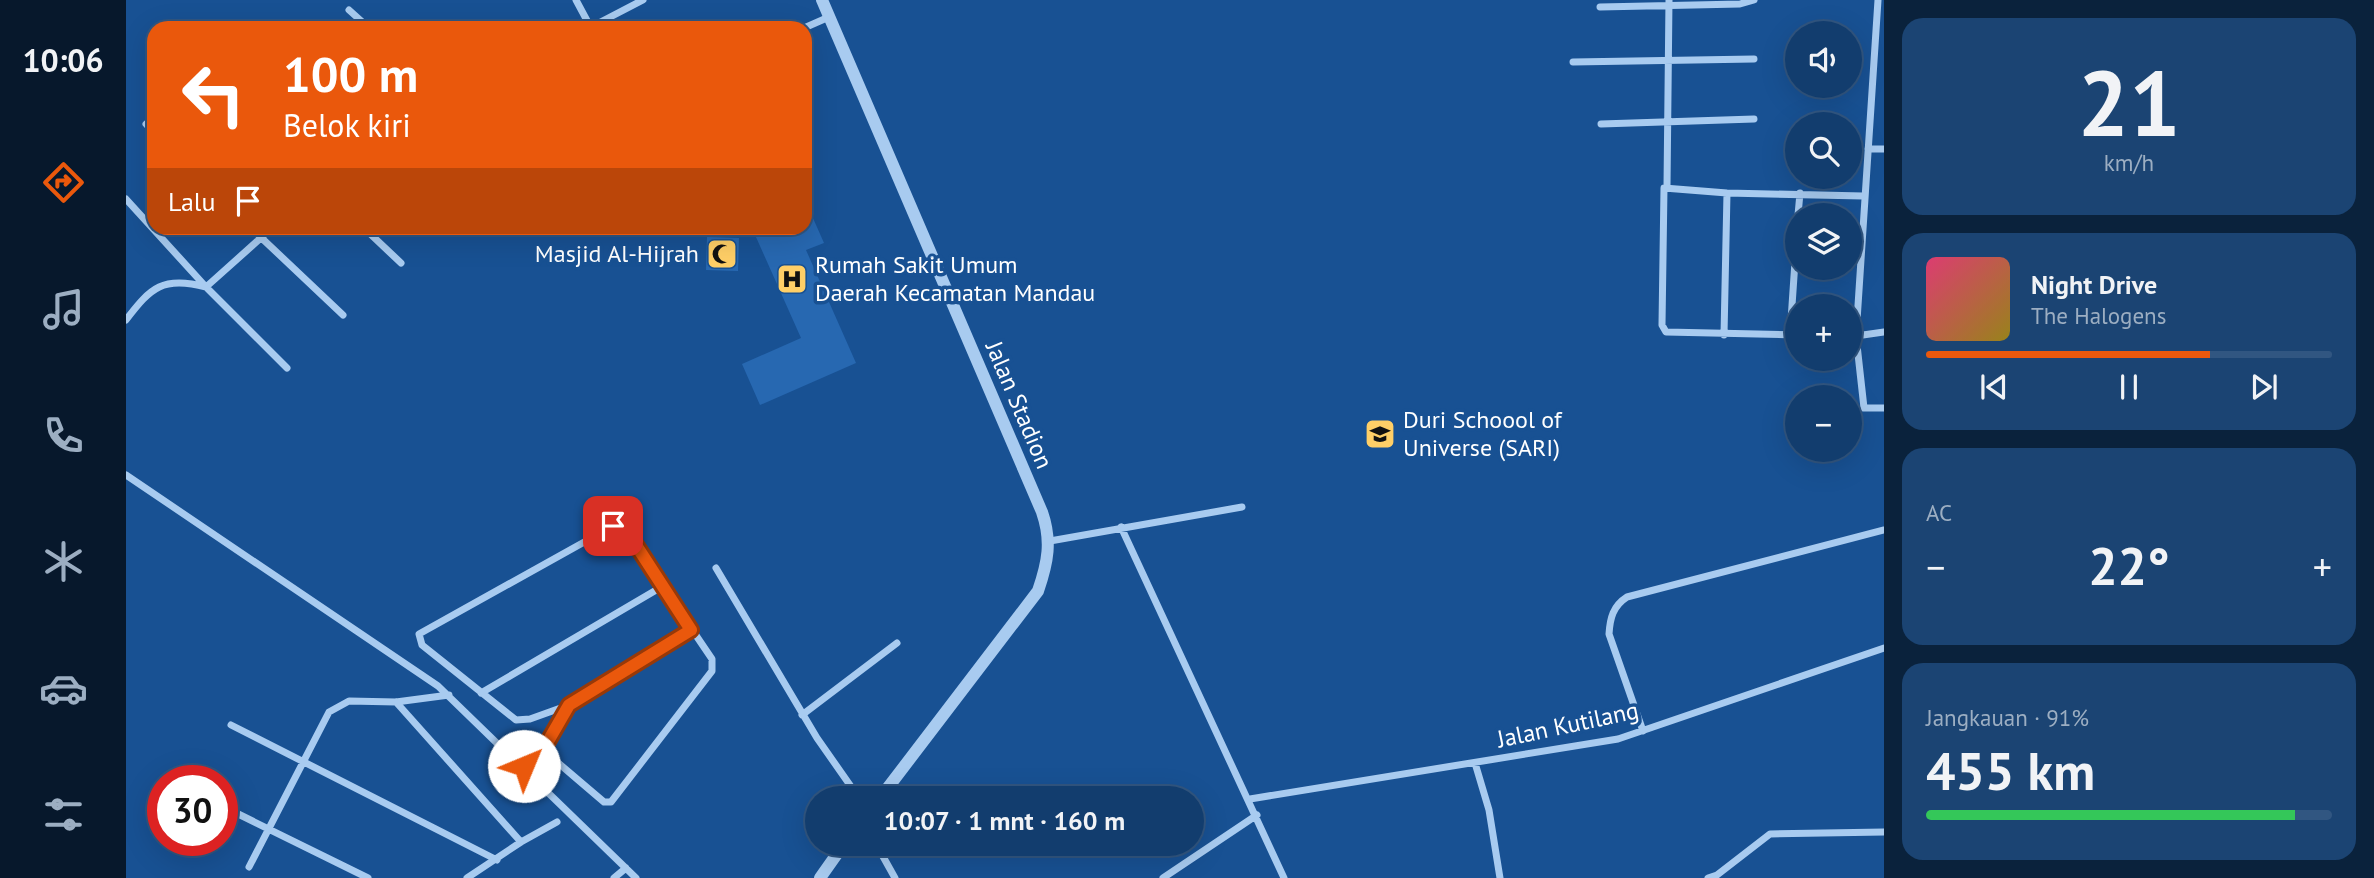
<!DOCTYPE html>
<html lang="id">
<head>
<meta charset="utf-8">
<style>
  :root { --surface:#123d6e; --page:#1b4473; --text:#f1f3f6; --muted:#9caec2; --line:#315681; --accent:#ea580c }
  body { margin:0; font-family:"PT Sans",sans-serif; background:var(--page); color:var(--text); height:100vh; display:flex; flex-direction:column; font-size:26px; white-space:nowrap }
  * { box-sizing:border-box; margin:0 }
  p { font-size:23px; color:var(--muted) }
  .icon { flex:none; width:38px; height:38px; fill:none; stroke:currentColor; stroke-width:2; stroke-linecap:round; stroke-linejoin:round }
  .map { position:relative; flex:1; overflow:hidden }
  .drawer { display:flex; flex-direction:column; gap:18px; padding:18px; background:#0a223c; width:490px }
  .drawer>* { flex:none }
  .top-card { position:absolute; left:21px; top:21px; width:665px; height:214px; border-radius:21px; box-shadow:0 7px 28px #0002,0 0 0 2px var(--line); background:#ea580c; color:#fff; overflow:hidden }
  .fabs { position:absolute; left:1659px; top:21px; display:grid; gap:14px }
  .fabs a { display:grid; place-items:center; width:77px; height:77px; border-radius:50%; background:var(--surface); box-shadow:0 7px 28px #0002,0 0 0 2px var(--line); font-size:35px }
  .speed { position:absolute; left:21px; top:765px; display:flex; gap:14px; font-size:35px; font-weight:700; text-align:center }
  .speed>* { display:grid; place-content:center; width:91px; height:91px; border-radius:50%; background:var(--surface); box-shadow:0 7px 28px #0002,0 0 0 2px var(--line); line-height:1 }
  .speed .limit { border:10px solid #d22; background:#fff; color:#111 }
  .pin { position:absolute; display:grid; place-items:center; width:60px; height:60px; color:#fff; margin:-30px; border-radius:14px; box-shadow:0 4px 10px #0006 }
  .me { position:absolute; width:77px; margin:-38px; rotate:45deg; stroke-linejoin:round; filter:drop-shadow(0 0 5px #0008) }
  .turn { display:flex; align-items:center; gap:24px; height:147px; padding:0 21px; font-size:32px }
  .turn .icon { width:91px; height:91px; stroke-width:2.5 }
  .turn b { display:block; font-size:49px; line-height:60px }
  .then { display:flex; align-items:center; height:66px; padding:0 21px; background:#0003; gap:14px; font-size:26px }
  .big { font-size:52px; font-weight:600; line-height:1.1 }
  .drawer .card { flex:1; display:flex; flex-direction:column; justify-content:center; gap:10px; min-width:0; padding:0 24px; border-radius:21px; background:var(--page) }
  .drawer .dial { align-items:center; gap:0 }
  .dial b { font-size:91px; line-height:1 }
  .song { display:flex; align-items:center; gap:21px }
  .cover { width:84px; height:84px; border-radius:10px; background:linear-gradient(135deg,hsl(340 70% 55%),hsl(50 70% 35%)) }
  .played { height:7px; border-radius:4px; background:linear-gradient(90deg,var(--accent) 70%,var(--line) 70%) }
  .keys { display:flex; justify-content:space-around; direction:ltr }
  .heat { display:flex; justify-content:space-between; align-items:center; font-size:38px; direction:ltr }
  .charge { height:10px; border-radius:5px; background:linear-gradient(90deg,#34c759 91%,var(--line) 0) }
  .trip { position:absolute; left:679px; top:786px; width:399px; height:70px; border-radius:35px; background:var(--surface); box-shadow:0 7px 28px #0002,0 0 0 2px var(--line); font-weight:600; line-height:70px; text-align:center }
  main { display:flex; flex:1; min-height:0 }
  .dock { display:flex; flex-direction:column; width:126px; justify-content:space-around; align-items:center; background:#07182c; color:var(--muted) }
  .dock .icon { width:49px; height:49px }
  .dock .on { color:var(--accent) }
  .dock b { font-size:32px; color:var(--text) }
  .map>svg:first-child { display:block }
  .building { fill:#2768b1 }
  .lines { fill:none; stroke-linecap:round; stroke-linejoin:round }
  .minor { stroke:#a8cbf0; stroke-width:7 }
  .tertiary { stroke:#a8cbf0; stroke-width:12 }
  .route-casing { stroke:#983908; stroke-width:18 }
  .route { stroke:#ea580c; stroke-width:12 }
  .labels { text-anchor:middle; stroke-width:7; stroke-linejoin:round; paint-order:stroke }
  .poi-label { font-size:24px; fill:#fff; stroke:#185193; text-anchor:start }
  .street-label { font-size:24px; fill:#fff; stroke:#185193 }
</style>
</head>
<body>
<main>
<nav class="dock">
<b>10:06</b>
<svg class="icon on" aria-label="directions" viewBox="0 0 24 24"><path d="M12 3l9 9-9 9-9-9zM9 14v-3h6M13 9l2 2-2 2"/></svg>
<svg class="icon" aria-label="music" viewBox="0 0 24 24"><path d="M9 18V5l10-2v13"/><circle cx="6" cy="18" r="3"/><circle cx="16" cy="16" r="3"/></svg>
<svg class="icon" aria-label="phone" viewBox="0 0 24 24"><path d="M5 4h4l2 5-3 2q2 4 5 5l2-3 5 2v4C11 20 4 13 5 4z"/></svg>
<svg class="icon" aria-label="climate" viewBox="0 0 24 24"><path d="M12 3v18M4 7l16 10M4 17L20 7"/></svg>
<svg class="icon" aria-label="car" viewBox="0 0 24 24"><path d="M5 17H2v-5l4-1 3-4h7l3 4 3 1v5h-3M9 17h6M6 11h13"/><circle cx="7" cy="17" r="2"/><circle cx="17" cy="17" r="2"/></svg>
<svg class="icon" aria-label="filters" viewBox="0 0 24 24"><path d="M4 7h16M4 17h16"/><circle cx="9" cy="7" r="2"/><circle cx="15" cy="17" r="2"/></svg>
</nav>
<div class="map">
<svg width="1758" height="878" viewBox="0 0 1758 878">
  <rect width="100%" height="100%" fill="#185193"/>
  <path class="building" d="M679,200L698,243L680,250L730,363L634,405L616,364L675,338L626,228H679Z
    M581,237L613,238L612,271L580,270Z"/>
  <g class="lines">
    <path class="minor" d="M450,0L465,28
      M1752,0L1730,336L1758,332
      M1474,7L1614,4L1628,0
      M223,10L243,28
      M465,27L517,0
      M678,28L703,17
      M1447,62L1628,59
      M20,124L28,133
      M1475,124L1628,119
      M1742,149H1758
      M1541,186L1543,0
      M0,199L80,287L161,368
      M1672,215L1674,193
      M125,228L217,315
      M238,228L275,263
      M80,287L146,228
      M0,320C25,287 37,276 80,287
      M1598,335L1601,193
      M1664,335L1671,232
      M1671,335L1540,332L1536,325L1538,188L1601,193L1737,196
      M1724,336H1730L1738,408H1758
      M0,475L312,686L510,878
      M995,527L1158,878
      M924,541L1116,507
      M590,568L691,738L733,798
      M355,693L537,586
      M270,702L395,842L341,878
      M676,715L771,643
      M105,725L371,860
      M1517,731L1483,634C1484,618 1487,606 1501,597L1758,530
      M417,750L478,802H485L586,671V659L496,526H487L293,634L296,645L390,720L404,719L443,705
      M1349,763L1363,810L1374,878
      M398,766L417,750L443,705L565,630
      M1124,799L1492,739L1758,648
      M96,806L242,878
      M395,842L431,822
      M750,844L769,878
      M123,867L203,712L223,701L270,702L323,695
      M488,878L500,868
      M1037,878L1131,815
      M1582,878L1591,875L1644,834L1758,832"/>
    <path class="tertiary" d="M696,0L916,512C926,541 922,562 912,591L754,798
      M694,878L718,844"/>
  </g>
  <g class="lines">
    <g class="route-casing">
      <path id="route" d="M398,766L417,750L443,705L565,630L499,528L487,526"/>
    </g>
    <use href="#route" class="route"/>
  </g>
  <defs>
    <g id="mosque-square" transform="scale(1.575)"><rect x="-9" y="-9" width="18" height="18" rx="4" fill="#ffcf67" stroke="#185193"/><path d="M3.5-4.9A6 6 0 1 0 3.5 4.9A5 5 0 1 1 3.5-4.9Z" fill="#111"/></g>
    <g id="hospital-square" transform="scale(1.575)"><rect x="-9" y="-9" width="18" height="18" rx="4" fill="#ffcf67" stroke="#185193"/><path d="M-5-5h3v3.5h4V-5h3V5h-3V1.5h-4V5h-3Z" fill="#111"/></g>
    <g id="school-square" transform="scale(1.575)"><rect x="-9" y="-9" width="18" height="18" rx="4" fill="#ffcf67" stroke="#185193"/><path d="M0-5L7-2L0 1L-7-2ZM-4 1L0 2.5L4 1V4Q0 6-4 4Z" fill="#111"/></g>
  </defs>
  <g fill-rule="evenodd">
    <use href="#mosque-square" x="596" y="254"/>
    <use href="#hospital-square" x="666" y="279"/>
    <use href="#school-square" x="1254" y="434"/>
  </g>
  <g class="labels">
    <g class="poi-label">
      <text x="573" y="262" text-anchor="end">Masjid Al-Hijrah</text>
      <text x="689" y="273">Rumah Sakit Umum<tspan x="689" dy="28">Daerah Kecamatan Mandau</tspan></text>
      <text x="1277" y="428">Duri Schoool of<tspan x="1277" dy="28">Universe (SARI)</tspan></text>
    </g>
    <g class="street-label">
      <text transform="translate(893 405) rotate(67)" y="8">Jalan Stadion</text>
      <text transform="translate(1442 725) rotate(-12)" y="8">Jalan Kutilang</text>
    </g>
  </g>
</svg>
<div class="fabs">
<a><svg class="icon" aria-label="sound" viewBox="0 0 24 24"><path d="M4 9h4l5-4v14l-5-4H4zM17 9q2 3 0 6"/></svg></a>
<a><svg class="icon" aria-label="search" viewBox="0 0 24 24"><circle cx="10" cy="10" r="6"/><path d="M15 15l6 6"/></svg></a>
<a><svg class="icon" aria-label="layers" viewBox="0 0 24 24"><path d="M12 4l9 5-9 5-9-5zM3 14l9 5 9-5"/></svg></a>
<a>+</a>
<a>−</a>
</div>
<div class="speed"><div class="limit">30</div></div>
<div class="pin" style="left:487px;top:526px;background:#d93025"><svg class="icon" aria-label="arrive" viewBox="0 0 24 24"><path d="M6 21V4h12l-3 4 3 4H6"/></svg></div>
<svg class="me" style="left:398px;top:766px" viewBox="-20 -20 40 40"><circle r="19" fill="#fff"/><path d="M0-13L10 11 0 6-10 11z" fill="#ea580c"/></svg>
<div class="trip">10:07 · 1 mnt · 160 m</div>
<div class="top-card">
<div class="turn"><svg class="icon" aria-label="left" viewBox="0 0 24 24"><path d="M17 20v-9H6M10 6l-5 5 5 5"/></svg><div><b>100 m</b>Belok kiri</div></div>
<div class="then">Lalu<svg class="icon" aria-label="arrive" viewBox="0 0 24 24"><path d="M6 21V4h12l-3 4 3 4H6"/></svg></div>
</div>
</div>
<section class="drawer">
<div class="card dial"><b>21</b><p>km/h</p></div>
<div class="card">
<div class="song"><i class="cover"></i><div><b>Night Drive</b><p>The Halogens</p></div></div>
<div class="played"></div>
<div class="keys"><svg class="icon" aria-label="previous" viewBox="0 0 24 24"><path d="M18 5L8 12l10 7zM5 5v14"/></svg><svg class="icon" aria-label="pause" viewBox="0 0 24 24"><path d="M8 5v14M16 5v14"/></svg><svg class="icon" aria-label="next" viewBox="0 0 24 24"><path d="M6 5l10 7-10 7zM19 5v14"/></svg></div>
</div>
<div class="card"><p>AC</p>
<div class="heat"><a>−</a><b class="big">22°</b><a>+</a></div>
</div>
<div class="card"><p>Jangkauan · 91%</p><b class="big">455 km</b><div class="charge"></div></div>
</section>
</main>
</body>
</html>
